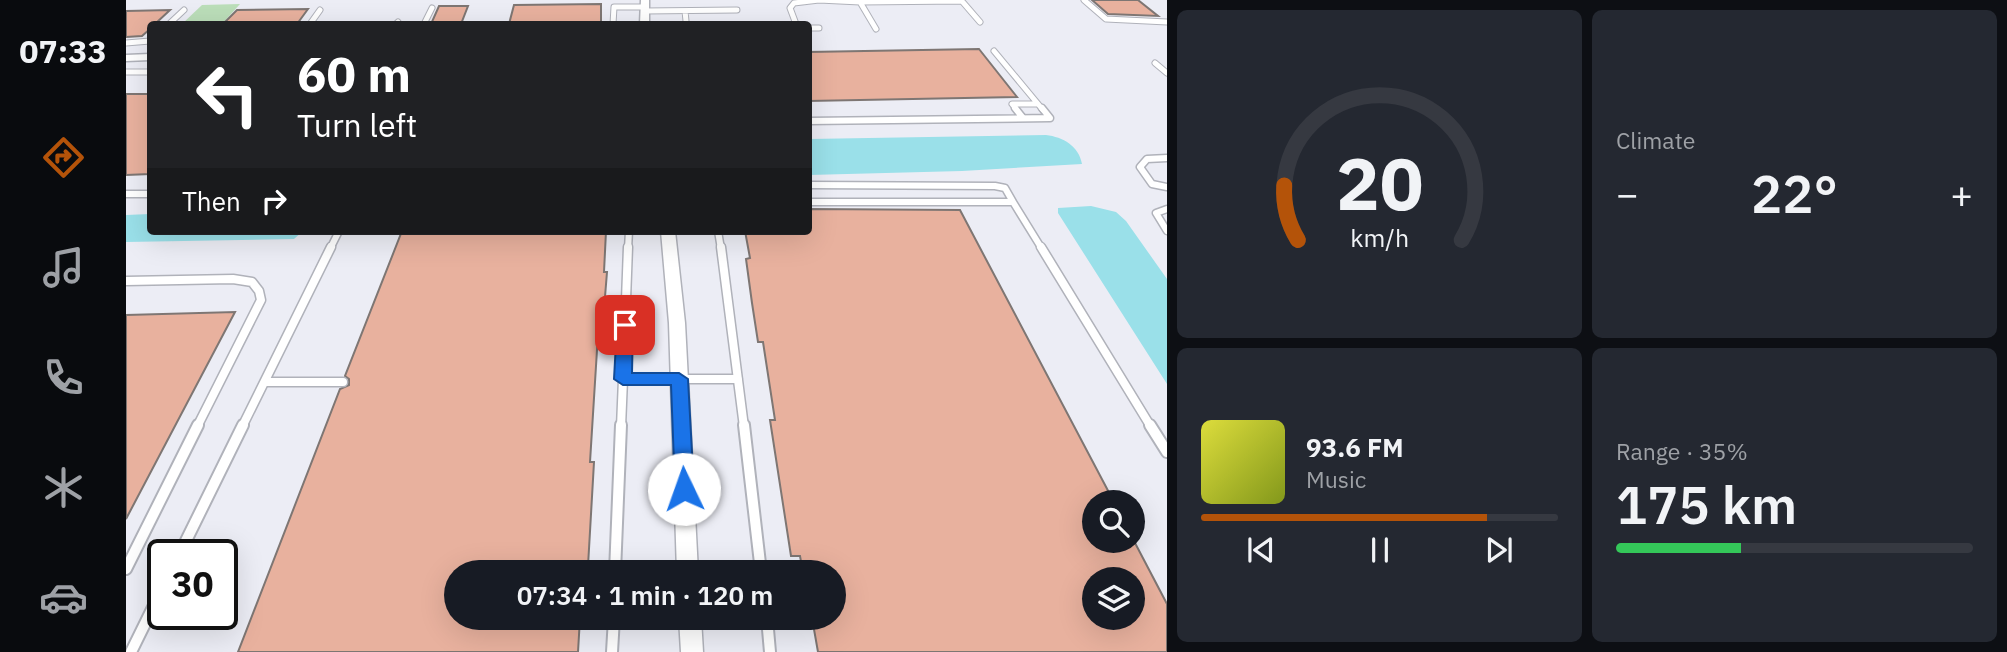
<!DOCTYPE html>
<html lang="en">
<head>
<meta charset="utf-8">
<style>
  :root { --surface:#171b24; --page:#242831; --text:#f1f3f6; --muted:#9ea1a6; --line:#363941; --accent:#b45309 }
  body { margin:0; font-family:"IBM Plex Sans",sans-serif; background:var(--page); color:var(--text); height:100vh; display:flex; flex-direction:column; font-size:26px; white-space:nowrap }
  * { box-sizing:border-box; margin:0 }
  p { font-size:23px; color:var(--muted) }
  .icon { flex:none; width:38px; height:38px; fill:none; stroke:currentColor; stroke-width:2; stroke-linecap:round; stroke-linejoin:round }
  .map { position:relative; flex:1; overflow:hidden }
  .panel { display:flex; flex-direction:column; gap:10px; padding:10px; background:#0d0f14; width:840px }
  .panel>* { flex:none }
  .hud { position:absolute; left:21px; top:21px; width:665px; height:214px; border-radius:7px; box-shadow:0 7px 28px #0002; background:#202124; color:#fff; overflow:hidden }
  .controls { position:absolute; left:956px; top:490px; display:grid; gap:14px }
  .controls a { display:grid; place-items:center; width:63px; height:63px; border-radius:50%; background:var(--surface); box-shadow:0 7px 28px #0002; font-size:35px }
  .speed { position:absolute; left:21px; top:539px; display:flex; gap:14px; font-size:35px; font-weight:700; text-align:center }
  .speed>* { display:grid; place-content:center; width:91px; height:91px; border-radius:50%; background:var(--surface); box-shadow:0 7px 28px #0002; line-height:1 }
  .speed .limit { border:4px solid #111; border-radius:10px; background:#fff; color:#111 }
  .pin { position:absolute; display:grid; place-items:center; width:60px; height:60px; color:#fff; margin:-30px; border-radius:14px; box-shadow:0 4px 10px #0006 }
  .me { position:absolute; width:77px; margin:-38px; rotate:357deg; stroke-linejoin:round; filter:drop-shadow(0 0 5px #0008) }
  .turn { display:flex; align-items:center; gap:24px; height:147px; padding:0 35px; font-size:32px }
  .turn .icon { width:91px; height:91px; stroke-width:2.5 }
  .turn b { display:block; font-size:49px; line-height:60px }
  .then { display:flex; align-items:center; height:66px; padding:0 35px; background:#0003; gap:14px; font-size:26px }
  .big { font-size:52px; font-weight:600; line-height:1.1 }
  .panel .card { flex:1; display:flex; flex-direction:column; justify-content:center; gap:10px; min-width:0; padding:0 24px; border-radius:10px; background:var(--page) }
  .panel .dial { align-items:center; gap:0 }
  .dial svg { height:182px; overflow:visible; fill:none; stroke:var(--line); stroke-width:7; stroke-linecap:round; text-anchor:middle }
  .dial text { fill:var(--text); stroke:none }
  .song { display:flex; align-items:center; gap:21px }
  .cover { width:84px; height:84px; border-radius:10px; background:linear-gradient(135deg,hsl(60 70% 55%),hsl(70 70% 35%)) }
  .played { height:7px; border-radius:4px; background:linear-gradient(90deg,var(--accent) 80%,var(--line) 80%) }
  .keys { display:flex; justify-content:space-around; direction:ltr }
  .heat { display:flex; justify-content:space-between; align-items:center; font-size:38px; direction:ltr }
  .charge { height:10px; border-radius:5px; background:linear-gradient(90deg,#34c759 35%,var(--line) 0) }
  .panel .tiles { flex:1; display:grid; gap:10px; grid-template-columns:repeat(2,1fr) }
  .trip { position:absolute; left:318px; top:560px; width:402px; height:70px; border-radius:35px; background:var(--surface); box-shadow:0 7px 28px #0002; font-weight:600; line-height:70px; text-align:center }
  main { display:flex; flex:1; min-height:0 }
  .tab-bar { display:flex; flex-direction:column; width:126px; justify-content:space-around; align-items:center; background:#090b0e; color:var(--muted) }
  .tab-bar .icon { width:49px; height:49px }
  .tab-bar .on { color:var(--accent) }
  .tab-bar b { font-size:32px; color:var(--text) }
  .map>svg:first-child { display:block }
  .green { fill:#bbdeb9 }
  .water { fill:#9ae0e9 }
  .building { fill:#e8b19e; stroke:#7e7673; stroke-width:2; fill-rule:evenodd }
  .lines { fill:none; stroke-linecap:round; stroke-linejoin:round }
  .lane-far3-casing { stroke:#b0b2ba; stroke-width:7 }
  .lane-far2-casing { stroke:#b0b2ba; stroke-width:9 }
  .lane-far1-casing { stroke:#b0b2ba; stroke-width:11 }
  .lane-casing { stroke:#b0b2ba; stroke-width:14 }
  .street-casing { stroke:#b0b2ba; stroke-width:3 }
  .lane-far3 { stroke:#fff; stroke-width:5 }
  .lane-far2 { stroke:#fff; stroke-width:6 }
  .lane-far1 { stroke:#fff; stroke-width:8 }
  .lane { stroke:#fff; stroke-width:10 }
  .street { fill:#fff; fill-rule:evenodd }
  .route { fill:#1a73e8; stroke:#114b97; stroke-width:2 }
</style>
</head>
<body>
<main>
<nav class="tab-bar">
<b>07:33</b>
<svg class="icon on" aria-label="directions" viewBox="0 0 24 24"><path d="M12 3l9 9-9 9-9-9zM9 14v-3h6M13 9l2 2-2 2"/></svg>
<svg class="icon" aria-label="music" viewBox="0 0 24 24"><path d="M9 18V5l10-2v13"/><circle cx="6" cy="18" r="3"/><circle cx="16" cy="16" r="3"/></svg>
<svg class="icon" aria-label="phone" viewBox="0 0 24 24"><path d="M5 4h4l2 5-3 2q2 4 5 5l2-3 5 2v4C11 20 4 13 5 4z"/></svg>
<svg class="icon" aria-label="climate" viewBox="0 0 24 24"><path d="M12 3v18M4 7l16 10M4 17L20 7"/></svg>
<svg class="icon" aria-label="car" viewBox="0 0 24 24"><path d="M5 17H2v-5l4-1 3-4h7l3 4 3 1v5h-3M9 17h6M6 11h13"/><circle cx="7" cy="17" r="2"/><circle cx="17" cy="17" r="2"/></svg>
</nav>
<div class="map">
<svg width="1041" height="652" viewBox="0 0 1041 652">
  <rect width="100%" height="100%" fill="#ecedf5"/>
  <path class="green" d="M114,4L96,24H56L76,5Z"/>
  <path class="water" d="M920,135C937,137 953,146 956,164L836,171L683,175V139Z
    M965,206L990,212L1000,221L1041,279V384L932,213V208Z
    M24,214V231H177L168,239L0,242V215Z"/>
  <path class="building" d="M966,0H1012L1032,16L982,14Z
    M475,4V24H383L388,5Z
    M313,6H342L335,24H305Z
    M182,9L171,24H97L111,10Z
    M44,10L29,24H24V29L16,36L0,37V11Z
    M853,49L891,97L682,101V52Z
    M0,94H24V174L0,175Z
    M682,209L834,210L988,502H968V541H1008L1041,604V652H692L686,618H709V572H677L674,556H665L644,420H649L637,342H632L626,303L620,259L624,258L619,231H682ZM968,579H1006V618H968Z
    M276,231H480L478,272H481L476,334H472L464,462H468L462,566H457V572H331V618H454L452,652H112L214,389L223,385V379L219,376Z
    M109,312L0,519V315Z"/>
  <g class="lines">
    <g class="lane-far3-casing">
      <path id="lane-far3" d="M835,0L854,22
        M958,0L980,19L1041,22
        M519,11L611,10
        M559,11L560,21
        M43,24L58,10
        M184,24L194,10
        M270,24L272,22
        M298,24L306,8
        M487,24L488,7H519
        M670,24L664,8L668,3L693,0L734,2
        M682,28H693
        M750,29L734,2L836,1
        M0,43L24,41
        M868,51L917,110
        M1029,63L1041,73
        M0,72H24
        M891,110L886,104H912"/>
    </g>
    <g class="lane-far2-casing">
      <path id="lane-far2" d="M889,108L897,118
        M682,121L924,118L916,108
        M1041,158L1021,159L1014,167L1026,184L1041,187
        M682,185L869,186L879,188L887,202
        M0,194H24
        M682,202H887L916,249
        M1041,209L1030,213L1041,231
        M592,231L595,249
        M204,249L213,231
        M502,249L503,231"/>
    </g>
    <g class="lane-far1-casing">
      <path id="lane-far1" d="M502,247L497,379H612
        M595,247L618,427
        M915,247L1025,427
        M0,281L107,279L126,282L133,291L135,300L71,427
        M139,382H217
        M116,427L205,247
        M495,427L497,379"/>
    </g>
    <g class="lane-casing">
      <path id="lane" d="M618,425L635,572
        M1024,425L1041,452
        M53,555L117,425
        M0,569L72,425
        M489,572L495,425
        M641,618L644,652
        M5,652L37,587
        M486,652L488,618"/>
    </g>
    <g class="street-casing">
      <path id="street" d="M515,0H523V24H514Z
        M24,54V60L0,61V55Z
        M535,231H549L559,323L572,572H551L543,323Z
        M553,618H575L577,652H555Z"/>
    </g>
    <use href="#lane-far3" class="lane-far3"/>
    <use href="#lane-far2" class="lane-far2"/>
    <use href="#lane-far1" class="lane-far1"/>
    <use href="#lane" class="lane"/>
    <use href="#street" class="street"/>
  </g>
  <path class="route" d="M499,320L507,325L506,373H553L562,379L568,489L565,495L558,497L552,495L549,489L545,385H497L488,379L491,325Z"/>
</svg>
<div class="controls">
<a><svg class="icon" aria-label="search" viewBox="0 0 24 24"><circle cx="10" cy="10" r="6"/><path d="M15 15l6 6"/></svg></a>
<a><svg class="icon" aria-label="layers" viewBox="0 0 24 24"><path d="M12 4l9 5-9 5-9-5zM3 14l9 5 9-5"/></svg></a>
</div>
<div class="speed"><div class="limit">30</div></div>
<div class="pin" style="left:499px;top:325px;background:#d93025"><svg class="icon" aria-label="arrive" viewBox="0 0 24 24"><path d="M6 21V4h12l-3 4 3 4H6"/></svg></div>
<svg class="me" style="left:558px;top:489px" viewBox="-20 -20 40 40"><circle r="19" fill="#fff"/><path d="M0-13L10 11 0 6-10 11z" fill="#1a73e8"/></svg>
<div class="trip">07:34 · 1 min · 120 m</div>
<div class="hud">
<div class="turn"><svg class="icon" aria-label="left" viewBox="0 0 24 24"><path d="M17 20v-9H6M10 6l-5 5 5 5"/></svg><div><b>60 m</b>Turn left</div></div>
<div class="then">Then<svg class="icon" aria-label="right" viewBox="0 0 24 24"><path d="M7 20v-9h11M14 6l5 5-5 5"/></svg></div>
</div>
</div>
<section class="panel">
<div class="tiles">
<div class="card dial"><svg viewBox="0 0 100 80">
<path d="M14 69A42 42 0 1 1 86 69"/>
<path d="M14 69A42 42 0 0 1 8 45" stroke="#b45309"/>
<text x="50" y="56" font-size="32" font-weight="700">20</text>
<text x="50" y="72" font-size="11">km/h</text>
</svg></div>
<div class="card"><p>Climate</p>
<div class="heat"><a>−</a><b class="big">22°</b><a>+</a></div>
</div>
<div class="card">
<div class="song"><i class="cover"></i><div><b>93.6 FM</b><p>Music</p></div></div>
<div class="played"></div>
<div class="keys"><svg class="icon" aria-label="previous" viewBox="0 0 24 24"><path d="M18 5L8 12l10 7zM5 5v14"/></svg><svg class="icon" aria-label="pause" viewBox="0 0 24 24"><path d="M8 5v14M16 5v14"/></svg><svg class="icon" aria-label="next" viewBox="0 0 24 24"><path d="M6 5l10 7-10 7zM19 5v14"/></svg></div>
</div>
<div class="card"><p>Range · 35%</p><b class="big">175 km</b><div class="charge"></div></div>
</div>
</section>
</main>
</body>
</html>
